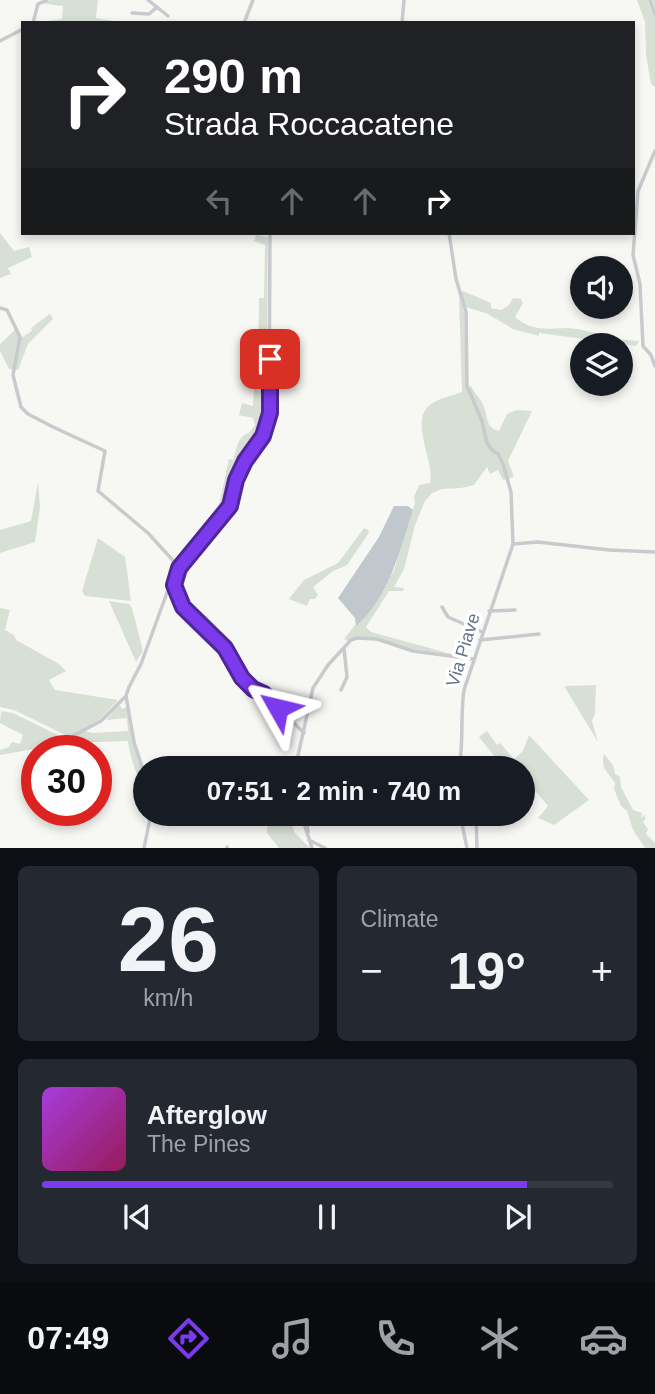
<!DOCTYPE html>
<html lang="en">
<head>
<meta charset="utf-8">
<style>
  :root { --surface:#171b24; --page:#242831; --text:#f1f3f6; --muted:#9ea1a6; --line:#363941; --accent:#7c3aed }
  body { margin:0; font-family:Helvetica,sans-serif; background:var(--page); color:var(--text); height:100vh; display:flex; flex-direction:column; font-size:26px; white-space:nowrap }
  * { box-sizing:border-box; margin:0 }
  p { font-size:23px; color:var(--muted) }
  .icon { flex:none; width:38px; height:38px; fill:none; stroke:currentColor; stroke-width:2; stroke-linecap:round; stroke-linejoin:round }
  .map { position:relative; height:848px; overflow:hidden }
  .side { display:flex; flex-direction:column; gap:18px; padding:18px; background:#0d0f14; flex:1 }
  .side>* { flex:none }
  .guide { position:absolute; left:21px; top:21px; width:614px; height:214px; border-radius:0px; box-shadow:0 4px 10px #0003; background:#202124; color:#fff; overflow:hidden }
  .fabs { position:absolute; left:570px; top:256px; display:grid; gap:14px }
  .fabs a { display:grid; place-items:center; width:63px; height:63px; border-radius:50%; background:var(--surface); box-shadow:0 4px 10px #0003; font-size:35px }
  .speed { position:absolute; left:21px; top:735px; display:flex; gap:14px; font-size:35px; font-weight:700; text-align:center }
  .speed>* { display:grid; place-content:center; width:91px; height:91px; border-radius:50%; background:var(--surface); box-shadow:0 4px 10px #0003; line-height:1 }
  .speed .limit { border:10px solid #d22; background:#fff; color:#111 }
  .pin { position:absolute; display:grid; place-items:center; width:60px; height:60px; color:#fff; margin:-30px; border-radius:14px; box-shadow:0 4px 10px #0006 }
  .me { position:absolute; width:77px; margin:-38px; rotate:307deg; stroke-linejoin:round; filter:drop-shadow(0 0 5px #0008) }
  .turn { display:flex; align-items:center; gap:24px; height:147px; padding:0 28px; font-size:32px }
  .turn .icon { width:91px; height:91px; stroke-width:2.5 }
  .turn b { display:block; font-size:49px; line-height:60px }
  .lanes { display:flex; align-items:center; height:66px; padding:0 28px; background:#0003; justify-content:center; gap:35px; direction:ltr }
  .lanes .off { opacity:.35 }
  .big { font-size:52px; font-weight:800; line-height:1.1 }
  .side .widget { flex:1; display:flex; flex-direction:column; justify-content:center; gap:10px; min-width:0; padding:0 24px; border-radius:10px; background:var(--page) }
  .side .dial { align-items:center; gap:0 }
  .dial b { font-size:91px; line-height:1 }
  .song { display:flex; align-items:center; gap:21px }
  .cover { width:84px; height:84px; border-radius:10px; background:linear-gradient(135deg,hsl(280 70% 55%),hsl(330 70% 35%)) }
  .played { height:7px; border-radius:4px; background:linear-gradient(90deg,var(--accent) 85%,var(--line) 85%) }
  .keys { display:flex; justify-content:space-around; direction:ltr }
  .heat { display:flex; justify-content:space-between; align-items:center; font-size:38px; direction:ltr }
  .side .tiles { flex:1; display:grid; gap:18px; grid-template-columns:1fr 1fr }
  .widget:last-child { grid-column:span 2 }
  .trip { position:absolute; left:133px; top:756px; width:402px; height:70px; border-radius:35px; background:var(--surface); box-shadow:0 4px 10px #0003; font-weight:800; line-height:70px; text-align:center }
  .tabs { display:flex; height:112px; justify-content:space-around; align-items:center; background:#090b0e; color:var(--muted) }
  .tabs .icon { width:49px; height:49px }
  .tabs .active { color:var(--accent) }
  .tabs b { font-size:32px; color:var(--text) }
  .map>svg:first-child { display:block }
  .green { fill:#d8dfd5 }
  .water { fill:#c0c8cd }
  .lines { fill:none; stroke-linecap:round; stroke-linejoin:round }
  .stream { stroke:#c0c8cd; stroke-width:2 }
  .street { stroke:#c8cace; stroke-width:3.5 }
  .route-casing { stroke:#51269a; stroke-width:18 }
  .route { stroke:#7c3aed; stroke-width:12 }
  .labels { text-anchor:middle; stroke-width:7; stroke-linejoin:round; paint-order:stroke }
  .street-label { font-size:18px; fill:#667386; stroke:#fff }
</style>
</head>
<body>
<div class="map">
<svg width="655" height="848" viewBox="0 0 655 848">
  <rect width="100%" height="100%" fill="#f7f8f4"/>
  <path class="green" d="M53,0H98L96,18L126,23H34L62,19L63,6L40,3Z
    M637,0H655V87L651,84L646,55L645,22Z
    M0,233L14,251L29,247L32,257L8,268L11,274L0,278Z
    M256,235L268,237L266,416L260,437L242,463L234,479L229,506L204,536V529L219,505L229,459L233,460C237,449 237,436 249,433L255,425L253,418L239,415L242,403L253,406L254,386L258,385L259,298H264L265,245L254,241Z
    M463,291L491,303V308L501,310L508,306L513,298L521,299L523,303L515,317C531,331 547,329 567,328C577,328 589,332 600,334L603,338L639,341L636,346L539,333V336L513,329L488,314L466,307L461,293Z
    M459,296L464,312L466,388L471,386C474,392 478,396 481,401C489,412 483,427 499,431L507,414L517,410L532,411L508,461L514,477L503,480L498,470L490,474L487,467L474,485L461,488L442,489L432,493L425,501L415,525L404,569L394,587L404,588L403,591H389L366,627L371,632L455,655L413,649L365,637L348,641L344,639L355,625L362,621L394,570L415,503L414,497L419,485L430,483C435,460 408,420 431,404C439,398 452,396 462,392Z
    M50,314L53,319L28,344L18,370L9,369L0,351V344L16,329L21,338L32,331L31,328Z
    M38,482L40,507L35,542L0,553V530L31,521Z
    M364,528L369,530L368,534L347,565L333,571L313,587L318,595L315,599H310L307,606L289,599L304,580L338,563Z
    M98,538L125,557L131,601L85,596L82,591Z
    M188,559L192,562C189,570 184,579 184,588C182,616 229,628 231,653L185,607C174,587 180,578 188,559Z
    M109,601L129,604L132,608L143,651L136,662Z
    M0,608L10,610L5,630L14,635L16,640L59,664L66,671L49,680L55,690L118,700L100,719L82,730L92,733L128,731L127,718L106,720L119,705L122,709L127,707C133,739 145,770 145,803C142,781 130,763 128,741L68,743L0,755V750L9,747L12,742L20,744L23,735L0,723L1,711L13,713L64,738L67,736L14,710L0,707Z
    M596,685L595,714L592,721L598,742L564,686Z
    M487,731L497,745L500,743L514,759L523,751L529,735L589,800L554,825L538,818L548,806L528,782L523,785V768H504L479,737Z
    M604,754L613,765L615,774L620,777L621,787L633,810L642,813L641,818L644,815L646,818L643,822L648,829L646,834L655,843V848H645L633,830L627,811L621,806L614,789L615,783C609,773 600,769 604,754Z
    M288,815L295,833L310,848H279L267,833L268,817Z"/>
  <path class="water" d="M394,506H408L413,510C401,548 388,599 356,626L355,618L338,598L379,537Z"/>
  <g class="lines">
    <path class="stream" d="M650,0L655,15"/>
    <path class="street" d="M148,0L168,16
      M132,13L149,14L157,7
      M33,23L38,4L47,0
      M244,23L253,0
      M402,23L404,0
      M0,41L23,29
      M655,151L638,191L633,255L640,284L643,346L651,355L655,366
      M449,233L456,279L466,312L467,386L482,421L487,443L492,450L498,454L503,464L511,492L513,544L464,690C460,717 464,743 459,768
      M0,308L7,310L20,337L13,375L21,407L28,414L53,427L105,451L98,491L148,533L179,567
      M513,544L538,542L609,550L655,552
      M176,575L175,588L183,607L225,648L249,686L264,694L304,733
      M442,607L448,617L482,632
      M489,611L515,610
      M480,640L539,634
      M341,690L347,677L344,648
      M69,738L101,721L126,696
      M297,768V760L313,688L328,665L351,640L357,638L377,639L413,651L473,659
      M359,768L417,760L448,768
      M145,776L134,742L126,696L129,687L141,664L172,579L200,540L207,535L230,506L236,480L245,461L263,436L269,413L270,233
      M301,814L312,848
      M306,814L308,832
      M460,814L467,848
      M476,814L477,848
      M309,840L325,848
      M144,848L151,814
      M227,848V847"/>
  </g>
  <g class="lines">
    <g class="route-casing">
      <path id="route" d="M270,359V413L263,436L245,461L236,480L230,506L179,568L174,585L183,607L225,648L242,678L253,689L264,694L278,708"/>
    </g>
    <use href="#route" class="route"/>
  </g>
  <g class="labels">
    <g class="street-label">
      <text transform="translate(463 650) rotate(-73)" y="6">Via Piave</text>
    </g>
  </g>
</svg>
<div class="fabs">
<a><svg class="icon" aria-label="sound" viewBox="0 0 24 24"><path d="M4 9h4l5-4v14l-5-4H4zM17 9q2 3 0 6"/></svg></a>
<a><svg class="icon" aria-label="layers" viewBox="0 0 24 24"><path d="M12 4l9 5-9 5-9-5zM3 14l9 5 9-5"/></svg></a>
</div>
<div class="speed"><div class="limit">30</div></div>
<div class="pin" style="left:270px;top:359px;background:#d93025"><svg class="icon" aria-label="arrive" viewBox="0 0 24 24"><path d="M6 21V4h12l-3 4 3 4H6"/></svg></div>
<svg class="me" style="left:278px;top:708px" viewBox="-20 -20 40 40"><path d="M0-17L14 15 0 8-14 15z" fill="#7c3aed" stroke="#fff" stroke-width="4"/></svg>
<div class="trip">07:51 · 2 min · 740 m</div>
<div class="guide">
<div class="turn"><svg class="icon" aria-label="right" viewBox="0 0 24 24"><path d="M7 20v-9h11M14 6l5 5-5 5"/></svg><div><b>290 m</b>Strada Roccacatene</div></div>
<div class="lanes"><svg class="icon off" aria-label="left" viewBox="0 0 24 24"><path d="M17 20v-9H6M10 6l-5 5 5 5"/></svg><svg class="icon off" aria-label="ahead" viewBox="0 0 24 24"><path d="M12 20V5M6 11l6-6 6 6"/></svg><svg class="icon off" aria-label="ahead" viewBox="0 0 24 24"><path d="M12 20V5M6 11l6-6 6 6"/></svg><svg class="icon" aria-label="right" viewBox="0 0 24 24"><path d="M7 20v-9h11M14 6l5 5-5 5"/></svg></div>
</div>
</div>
<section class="side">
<div class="tiles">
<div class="widget dial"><b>26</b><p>km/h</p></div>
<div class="widget"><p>Climate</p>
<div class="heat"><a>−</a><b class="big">19°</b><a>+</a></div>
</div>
<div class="widget">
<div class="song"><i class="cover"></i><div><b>Afterglow</b><p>The Pines</p></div></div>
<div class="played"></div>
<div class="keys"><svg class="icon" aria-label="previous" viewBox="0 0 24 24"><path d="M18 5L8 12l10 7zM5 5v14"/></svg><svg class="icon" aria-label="pause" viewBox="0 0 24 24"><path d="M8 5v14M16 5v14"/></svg><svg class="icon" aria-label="next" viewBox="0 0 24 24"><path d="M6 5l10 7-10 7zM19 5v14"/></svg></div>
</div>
</div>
</section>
<nav class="tabs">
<b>07:49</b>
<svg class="icon active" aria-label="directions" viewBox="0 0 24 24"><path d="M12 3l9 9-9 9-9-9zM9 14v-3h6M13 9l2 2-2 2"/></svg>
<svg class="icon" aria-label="music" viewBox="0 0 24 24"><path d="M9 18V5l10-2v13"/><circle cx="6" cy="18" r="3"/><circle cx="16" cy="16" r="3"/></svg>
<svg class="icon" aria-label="phone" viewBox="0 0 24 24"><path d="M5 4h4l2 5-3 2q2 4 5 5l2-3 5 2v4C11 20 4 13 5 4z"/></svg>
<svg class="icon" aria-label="climate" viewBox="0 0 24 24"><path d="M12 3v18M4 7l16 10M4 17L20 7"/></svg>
<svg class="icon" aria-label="car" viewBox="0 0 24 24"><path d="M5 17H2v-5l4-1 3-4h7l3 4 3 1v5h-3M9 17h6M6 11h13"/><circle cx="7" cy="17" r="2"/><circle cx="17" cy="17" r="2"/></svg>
</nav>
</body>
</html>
